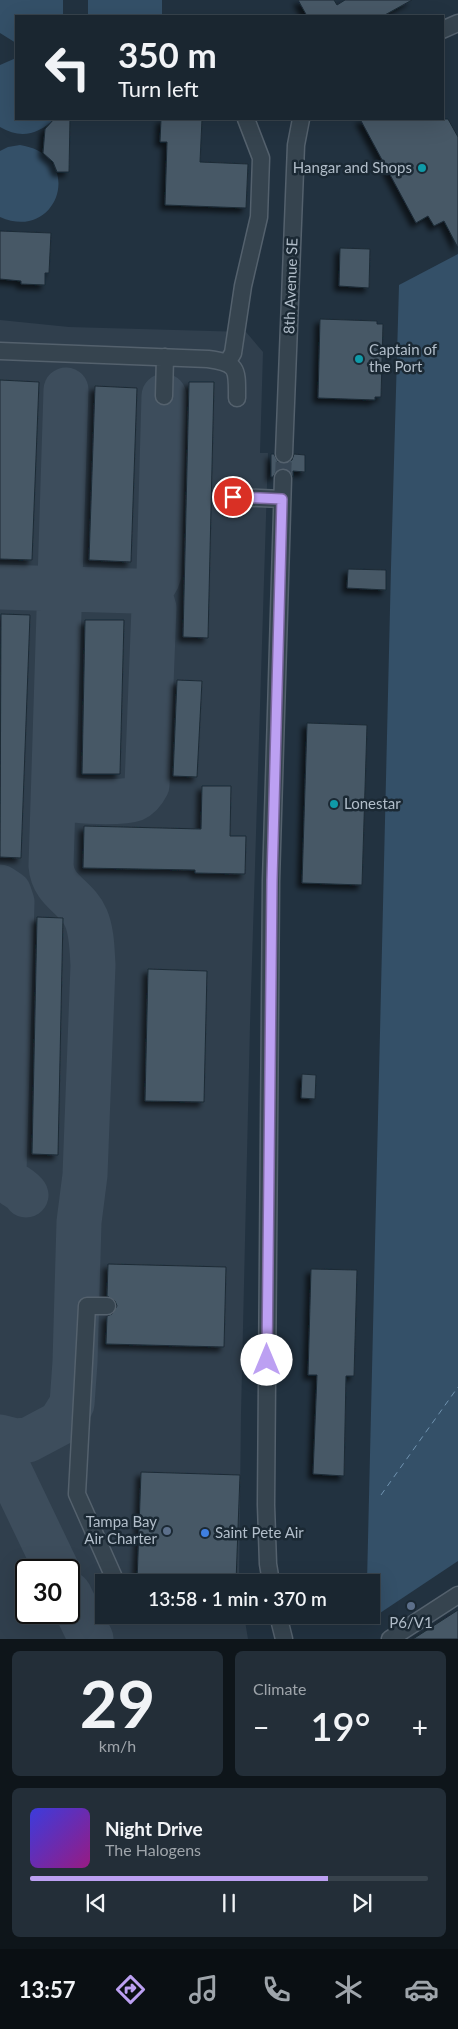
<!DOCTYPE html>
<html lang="en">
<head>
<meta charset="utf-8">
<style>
  :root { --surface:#1a2630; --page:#232e38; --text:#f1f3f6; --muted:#9fa5ab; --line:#38434c; --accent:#bca0f2 }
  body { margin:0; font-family:Lato,sans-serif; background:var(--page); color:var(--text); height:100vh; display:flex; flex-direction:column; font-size:19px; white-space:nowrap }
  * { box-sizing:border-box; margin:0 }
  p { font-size:16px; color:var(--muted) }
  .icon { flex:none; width:28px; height:28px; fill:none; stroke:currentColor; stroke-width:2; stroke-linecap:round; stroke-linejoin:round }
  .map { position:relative; height:1639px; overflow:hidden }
  .drawer { display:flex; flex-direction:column; gap:12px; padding:12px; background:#0e151a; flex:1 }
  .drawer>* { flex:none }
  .top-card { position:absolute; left:15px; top:15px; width:429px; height:105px; border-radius:0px; box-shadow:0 5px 20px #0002,0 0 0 1px var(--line); background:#1a2630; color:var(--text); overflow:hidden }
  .speed { position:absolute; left:15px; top:1559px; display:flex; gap:10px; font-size:25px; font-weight:700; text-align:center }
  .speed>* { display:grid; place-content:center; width:65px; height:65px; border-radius:50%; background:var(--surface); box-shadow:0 5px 20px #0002,0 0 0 1px var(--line); line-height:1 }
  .speed .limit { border:2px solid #111; border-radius:8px; background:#fff; color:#111 }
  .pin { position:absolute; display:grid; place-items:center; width:42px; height:42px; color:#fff; margin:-21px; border:2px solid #fff; border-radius:50%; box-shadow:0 1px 5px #0007 }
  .me { position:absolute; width:55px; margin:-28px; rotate:0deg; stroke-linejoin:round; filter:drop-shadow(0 0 4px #0008) }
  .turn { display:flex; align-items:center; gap:18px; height:105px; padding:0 20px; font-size:22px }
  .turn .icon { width:65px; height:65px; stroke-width:2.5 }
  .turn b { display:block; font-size:35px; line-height:42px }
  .big { font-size:38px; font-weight:600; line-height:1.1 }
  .drawer .card { flex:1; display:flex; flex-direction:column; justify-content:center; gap:8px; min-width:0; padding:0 18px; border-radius:8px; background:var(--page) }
  .drawer .dial { align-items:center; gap:0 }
  .dial b { font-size:65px; line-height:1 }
  .song { display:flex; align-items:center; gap:15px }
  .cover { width:60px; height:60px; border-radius:8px; background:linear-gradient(135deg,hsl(240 70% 55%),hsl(310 70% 35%)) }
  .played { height:5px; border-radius:2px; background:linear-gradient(90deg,var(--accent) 75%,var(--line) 75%) }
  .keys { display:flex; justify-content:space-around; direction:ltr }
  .heat { display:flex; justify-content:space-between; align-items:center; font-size:28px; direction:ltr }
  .drawer .tiles { flex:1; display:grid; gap:12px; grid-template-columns:1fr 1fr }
  .card:last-child { grid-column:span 2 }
  .trip { position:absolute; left:95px; top:1574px; width:285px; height:50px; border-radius:0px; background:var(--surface); box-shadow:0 5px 20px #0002,0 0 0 1px var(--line); font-weight:600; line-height:50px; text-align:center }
  .dock { display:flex; height:80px; justify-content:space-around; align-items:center; background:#0a0f13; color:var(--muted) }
  .dock .icon { width:35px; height:35px }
  .dock .active { color:var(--accent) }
  .dock b { font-size:22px; color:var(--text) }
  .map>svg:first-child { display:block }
  .airport { fill:#303f4d; fill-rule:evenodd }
  .water { fill:#345068 }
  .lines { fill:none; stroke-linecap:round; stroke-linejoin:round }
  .ferry { stroke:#7093b0; stroke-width:1; stroke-dasharray:6 5; stroke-linecap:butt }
  .taxiway { stroke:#3d4d5c; stroke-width:45 }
  .building { fill:#465866; stroke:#1d2b36; filter:url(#shadow) }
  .minor-tunnel { stroke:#384755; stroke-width:16; stroke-dasharray:16 8; stroke-linecap:butt }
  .minor-casing { stroke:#54616d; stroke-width:19 }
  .minor { stroke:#36444f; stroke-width:16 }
  .route-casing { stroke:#7a689d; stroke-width:12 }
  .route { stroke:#bca0f2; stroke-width:9 }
  .culture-dot { fill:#0f9aa8; stroke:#1b2934; stroke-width:2 }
  .service-dot { fill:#5c6f8a; stroke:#1b2934; stroke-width:2 }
  .shop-dot { fill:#3f7fe0; stroke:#1b2934; stroke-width:2 }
  .labels { text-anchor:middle; stroke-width:5; stroke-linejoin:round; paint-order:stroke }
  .poi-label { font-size:15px; fill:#b2beca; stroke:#1b2934; text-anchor:start }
  .street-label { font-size:15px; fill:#b2beca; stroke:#1b2934 }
</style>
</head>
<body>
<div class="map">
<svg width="458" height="1639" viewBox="0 0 458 1639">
  <defs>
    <filter id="shadow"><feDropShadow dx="-4.5" dy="4.5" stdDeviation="2.5" flood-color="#0009"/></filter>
  </defs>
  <rect width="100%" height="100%" fill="#223240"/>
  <path class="airport" d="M0,320L69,327L246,332L263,352L260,453H268L250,1024L241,1414L239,1582H104V1615H244L248,1639H0ZM26,1570H69V1612H26Z"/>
  <path class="water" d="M0,0H63V16H16V43L0,33Z
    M88,0H162V16H88Z
    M16,58V119H54C38,135 20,139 0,127V65Z
    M20,145C86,155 59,243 0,217V151L8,147Z
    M458,254V1561L371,1619L366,1616L371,1615V1582H367L391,567L399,285Z"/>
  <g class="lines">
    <path class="ferry" d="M381,1495L458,1387"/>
    <path class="taxiway" d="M0,587L135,591C147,591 156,586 159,574L164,396
      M54,783C56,788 58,793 62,796C72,803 123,803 134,799C141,796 144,791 147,785L154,608C152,598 145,593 135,591
      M0,887L9,893L12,902L4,1172C7,1185 20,1186 26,1195
      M0,1437L16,1441L28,1440L60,1423L72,1404L75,1362L79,1222L85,1175L93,965C92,950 92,932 86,918C77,897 53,891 51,866L66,390
      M0,1451L57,1570
      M69,1594L91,1639"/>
  </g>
  <path class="building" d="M298,0H334L337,5L345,0H412L383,16H307Z
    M54,119H70L69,172H57L53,162L43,153L45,129Z
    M161,119H202L200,162L248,164L246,208L165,205L167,142H160Z
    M360,119H448L458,137V248L444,221L434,226L428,216L416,223Z
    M0,231L51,233L49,273H45V285L21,284V281L0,279Z
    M340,248L370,249L369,288L339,286Z
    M320,319L377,321V324H383L381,397H375V400L318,398Z
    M0,380L39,382L32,560L0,559Z
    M189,382H214L208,638L183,637Z
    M95,386L137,388L131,562L89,560Z
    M271,454H274L278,462L284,464L292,460L294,454L305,455V472L293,471V478L289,470L283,468L278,469L273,477H271Z
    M348,569L386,570V590L347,588Z
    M1,614L30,615L21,858L0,857Z
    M85,620H124L120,774H82Z
    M177,680L202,681L197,777L173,776Z
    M307,723L367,725L362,885L302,883Z
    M202,786H231L230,836H246L245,874L195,873V870L83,868L84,826L201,829Z
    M37,917L63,918L58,1155L32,1154Z
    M148,969L207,971L204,1102L145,1101Z
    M302,1074L316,1075L315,1099L301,1098Z
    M108,1264L226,1267L224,1347L106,1344L107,1316L112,1314L117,1306L115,1301L107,1296Z
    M311,1269L357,1270L354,1376H346L344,1476L313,1474L317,1375H308Z
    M141,1472L240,1475L236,1582H137Z
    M458,1610V1639H413Z"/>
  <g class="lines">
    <path class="minor-tunnel" d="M283,478L284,454"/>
    <g class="minor-casing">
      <path id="minor" d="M442,30L458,23
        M0,351L208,359C239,363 237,370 237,398
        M227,363L233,353L243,286L259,217L261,158L246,119
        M164,396L165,357
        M284,454L296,145L301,119
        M233,497L282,499
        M107,1306H87L77,1494L116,1582
        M271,1582L268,1564L266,1505L271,881L283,478
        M278,1615L284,1639
        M390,1639L458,1595"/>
    </g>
    <use href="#minor" class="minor"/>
  </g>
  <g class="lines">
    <g class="route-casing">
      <path id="route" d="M233,497L282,499L272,880L267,1360"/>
    </g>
    <use href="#route" class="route"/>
  </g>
  <g class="culture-dot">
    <circle cx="422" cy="168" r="5"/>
    <circle cx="359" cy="359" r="5"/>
    <circle cx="334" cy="804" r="5"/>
  </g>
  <g class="service-dot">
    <circle cx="167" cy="1531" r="5"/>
    <circle cx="411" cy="1606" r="5"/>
  </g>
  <circle class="shop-dot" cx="205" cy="1533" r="5"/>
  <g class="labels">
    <g class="poi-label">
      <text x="412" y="173" text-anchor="end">Hangar and Shops</text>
      <text x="369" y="355">Captain of<tspan x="369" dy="17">the Port</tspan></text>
      <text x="344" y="809">Lonestar</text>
      <text x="157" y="1527" text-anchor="end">Tampa Bay<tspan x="157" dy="17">Air Charter</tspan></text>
      <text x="215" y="1538">Saint Pete Air</text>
      <text x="411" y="1628" text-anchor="middle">P6/V1</text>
    </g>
    <g class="street-label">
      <text transform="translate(291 286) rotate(-88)" y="5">8th Avenue SE</text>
    </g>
  </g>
</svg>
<div class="speed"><div class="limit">30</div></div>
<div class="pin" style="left:233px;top:497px;background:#d93025"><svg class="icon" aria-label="arrive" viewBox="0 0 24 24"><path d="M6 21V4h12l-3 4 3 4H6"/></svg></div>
<svg class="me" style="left:267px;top:1360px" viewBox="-20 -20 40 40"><circle r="19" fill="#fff"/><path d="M0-13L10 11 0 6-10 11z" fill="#bca0f2"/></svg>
<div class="trip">13:58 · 1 min · 370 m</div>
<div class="top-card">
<div class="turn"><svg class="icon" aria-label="left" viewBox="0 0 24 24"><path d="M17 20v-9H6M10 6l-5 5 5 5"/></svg><div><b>350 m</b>Turn left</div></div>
</div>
</div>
<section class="drawer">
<div class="tiles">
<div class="card dial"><b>29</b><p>km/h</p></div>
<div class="card"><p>Climate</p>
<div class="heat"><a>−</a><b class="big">19°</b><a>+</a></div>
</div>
<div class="card">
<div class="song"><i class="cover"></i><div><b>Night Drive</b><p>The Halogens</p></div></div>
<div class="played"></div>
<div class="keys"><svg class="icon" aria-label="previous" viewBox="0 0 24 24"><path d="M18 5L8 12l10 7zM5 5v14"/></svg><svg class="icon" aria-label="pause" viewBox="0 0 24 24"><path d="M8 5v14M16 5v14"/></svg><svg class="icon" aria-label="next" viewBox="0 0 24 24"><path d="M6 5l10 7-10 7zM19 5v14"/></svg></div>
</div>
</div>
</section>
<nav class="dock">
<b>13:57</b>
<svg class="icon active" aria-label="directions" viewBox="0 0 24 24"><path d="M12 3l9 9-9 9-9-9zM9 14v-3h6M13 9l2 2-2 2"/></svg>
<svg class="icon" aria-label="music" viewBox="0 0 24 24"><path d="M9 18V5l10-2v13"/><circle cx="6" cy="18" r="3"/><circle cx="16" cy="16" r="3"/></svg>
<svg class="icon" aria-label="phone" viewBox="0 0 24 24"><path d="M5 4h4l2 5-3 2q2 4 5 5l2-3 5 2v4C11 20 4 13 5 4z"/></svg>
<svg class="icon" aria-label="climate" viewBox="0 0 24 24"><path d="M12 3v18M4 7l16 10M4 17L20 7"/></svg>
<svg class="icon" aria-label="car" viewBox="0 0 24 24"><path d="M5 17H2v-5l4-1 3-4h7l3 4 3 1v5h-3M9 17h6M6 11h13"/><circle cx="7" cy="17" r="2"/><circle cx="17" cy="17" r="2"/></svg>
</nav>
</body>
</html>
